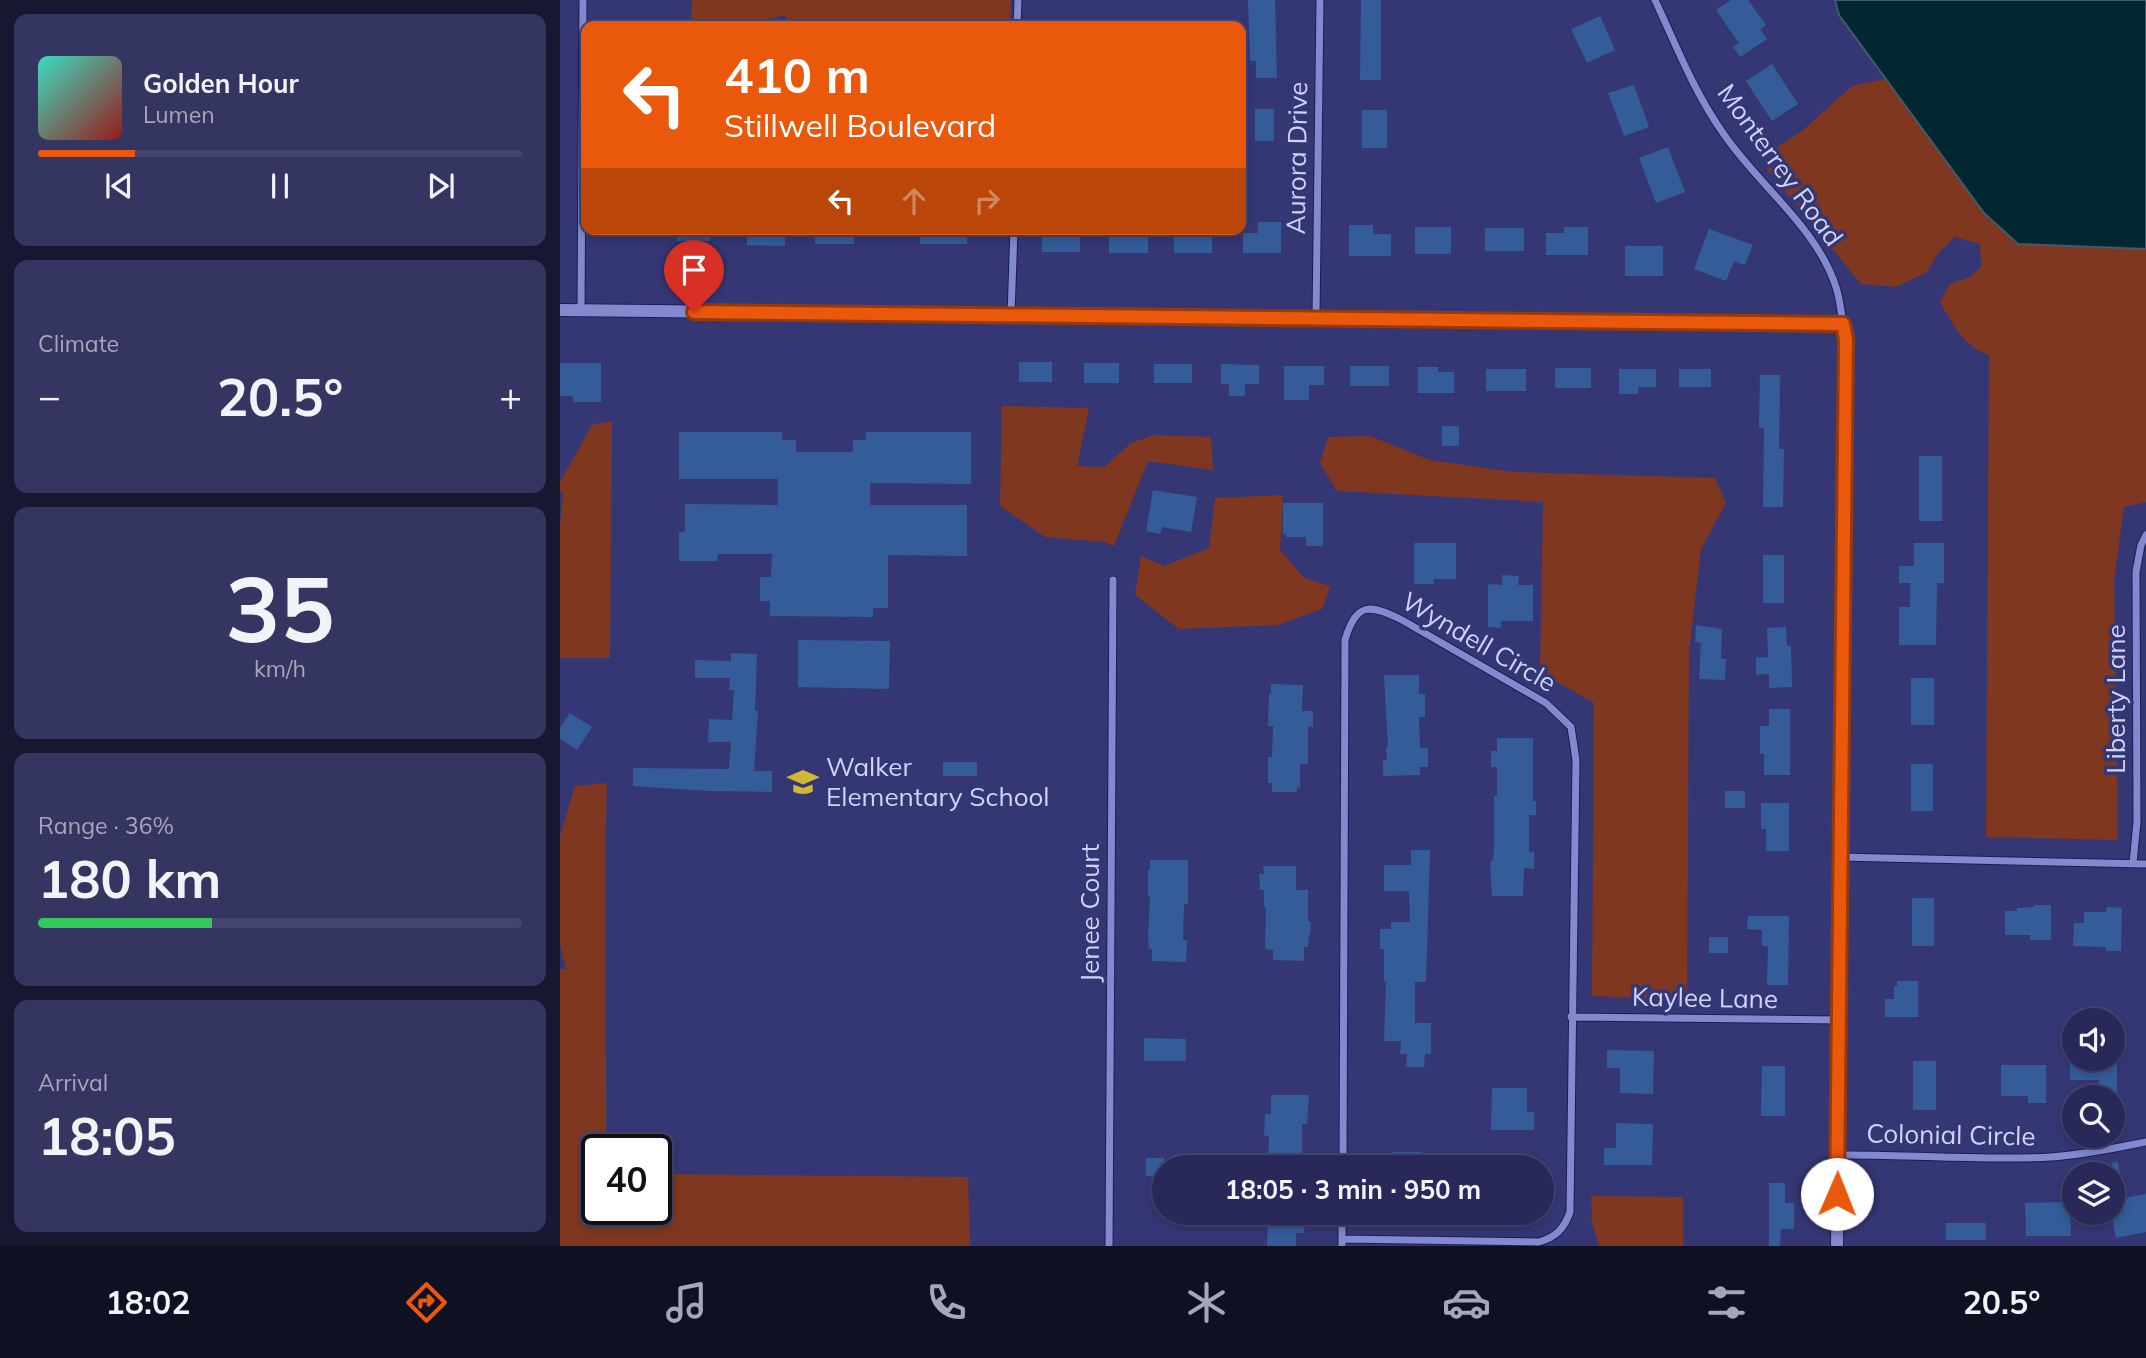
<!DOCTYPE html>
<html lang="en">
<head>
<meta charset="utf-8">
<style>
  :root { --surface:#282958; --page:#343561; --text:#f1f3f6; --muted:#a5a6ba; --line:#44456e; --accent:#ea580c }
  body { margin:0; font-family:Mulish,sans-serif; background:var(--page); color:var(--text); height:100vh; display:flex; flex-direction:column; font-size:26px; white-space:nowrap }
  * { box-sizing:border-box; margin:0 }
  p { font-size:23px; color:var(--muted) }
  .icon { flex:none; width:38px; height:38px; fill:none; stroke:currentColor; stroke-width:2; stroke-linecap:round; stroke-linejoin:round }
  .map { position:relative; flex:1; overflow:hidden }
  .drawer { display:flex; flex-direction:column; gap:14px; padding:14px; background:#161730; width:560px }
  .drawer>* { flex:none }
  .guide { position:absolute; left:21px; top:21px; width:665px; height:214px; border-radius:14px; box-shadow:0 4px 10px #0003,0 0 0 2px var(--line); background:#ea580c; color:#fff; overflow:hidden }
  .buttons { position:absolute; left:1502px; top:1008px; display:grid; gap:14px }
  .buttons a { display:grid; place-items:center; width:63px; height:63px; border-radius:50%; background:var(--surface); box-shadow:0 4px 10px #0003,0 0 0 2px var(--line); font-size:35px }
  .speed { position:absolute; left:21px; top:1134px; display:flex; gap:14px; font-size:35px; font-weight:700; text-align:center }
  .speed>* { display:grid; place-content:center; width:91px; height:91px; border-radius:50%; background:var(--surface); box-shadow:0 4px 10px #0003,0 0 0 2px var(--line); line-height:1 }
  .speed .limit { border:4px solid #111; border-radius:10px; background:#fff; color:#111 }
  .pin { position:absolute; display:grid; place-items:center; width:60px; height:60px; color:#fff; margin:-72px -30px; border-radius:50% 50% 50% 0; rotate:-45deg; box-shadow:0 0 7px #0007 }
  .pin .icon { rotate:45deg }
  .me { position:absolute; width:77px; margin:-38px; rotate:1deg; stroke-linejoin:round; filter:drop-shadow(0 0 5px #0008) }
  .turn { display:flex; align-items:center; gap:24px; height:147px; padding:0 28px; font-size:32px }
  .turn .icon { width:91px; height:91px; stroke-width:2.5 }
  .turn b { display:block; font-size:49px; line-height:60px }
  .lanes { display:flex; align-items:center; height:66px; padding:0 28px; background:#0003; justify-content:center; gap:35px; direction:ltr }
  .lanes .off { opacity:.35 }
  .big { font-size:52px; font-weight:700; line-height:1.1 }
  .drawer .card { flex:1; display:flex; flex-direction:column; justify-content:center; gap:10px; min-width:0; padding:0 24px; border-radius:14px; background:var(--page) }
  .drawer .dial { align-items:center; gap:0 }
  .dial b { font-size:91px; line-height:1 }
  .song { display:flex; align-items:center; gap:21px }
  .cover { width:84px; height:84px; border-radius:10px; background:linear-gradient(135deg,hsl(170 70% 55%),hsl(0 70% 35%)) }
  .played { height:7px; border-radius:4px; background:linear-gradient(90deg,var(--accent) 20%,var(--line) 20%) }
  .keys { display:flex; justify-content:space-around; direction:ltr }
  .heat { display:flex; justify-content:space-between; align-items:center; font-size:38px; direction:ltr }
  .charge { height:10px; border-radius:5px; background:linear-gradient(90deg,#34c759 36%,var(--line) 0) }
  .trip { position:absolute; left:592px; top:1155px; width:402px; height:70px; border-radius:35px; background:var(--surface); box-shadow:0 4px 10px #0003,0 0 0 2px var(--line); font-weight:700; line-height:70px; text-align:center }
  .tabs { display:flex; height:112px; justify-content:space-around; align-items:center; background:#101023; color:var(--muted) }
  .tabs .icon { width:49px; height:49px }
  .tabs .active { color:var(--accent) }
  .tabs b { font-size:32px; color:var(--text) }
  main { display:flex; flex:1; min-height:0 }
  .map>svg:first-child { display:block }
  .green { fill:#7f3720 }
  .water { fill:#022730; stroke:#3f5b6c; stroke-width:2 }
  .building { fill:#345c99 }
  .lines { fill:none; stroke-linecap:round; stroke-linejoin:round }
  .minor-casing { stroke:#1e1c57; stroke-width:9 }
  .tertiary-casing { stroke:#1e1c57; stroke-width:14 }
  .minor { stroke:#8289ce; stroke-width:7 }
  .tertiary { stroke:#8289ce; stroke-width:12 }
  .route-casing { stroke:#983908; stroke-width:18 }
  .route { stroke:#ea580c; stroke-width:12 }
  .labels { text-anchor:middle; stroke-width:7; stroke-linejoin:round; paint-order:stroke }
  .street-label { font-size:26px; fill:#ced4f9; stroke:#353775 }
  .poi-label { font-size:26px; fill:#ced4f9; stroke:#353775; text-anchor:start }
</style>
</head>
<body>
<main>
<section class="drawer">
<div class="card">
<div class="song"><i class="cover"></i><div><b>Golden Hour</b><p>Lumen</p></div></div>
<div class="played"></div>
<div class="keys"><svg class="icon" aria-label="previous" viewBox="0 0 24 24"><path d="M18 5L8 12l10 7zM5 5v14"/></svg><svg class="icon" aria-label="pause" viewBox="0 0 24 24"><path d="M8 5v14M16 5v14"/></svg><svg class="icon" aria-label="next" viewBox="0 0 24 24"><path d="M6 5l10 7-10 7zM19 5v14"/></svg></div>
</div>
<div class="card"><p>Climate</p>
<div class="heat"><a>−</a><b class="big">20.5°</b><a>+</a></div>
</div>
<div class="card dial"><b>35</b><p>km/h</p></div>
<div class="card"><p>Range · 36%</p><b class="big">180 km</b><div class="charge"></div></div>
<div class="card"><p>Arrival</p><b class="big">18:05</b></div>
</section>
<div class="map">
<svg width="1586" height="1246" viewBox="0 0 1586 1246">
  <rect width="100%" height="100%" fill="#353775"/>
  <path class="green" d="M132,0H451L450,26H230L225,15L191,24H162L131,21Z
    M1325,79L1424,213L1458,244L1586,249V502L1564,507L1554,581L1558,840L1426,837L1429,355C1404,347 1392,323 1380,302L1390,284L1410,277L1421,267L1420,244L1395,237L1378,253L1367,272L1336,287L1301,284L1206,168L1213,150L1243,130L1292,86Z
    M442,406L529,408L517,466L544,467L571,443L594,435L651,437L653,470L588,461L554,546L544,542L485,537L440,506Z
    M52,421L50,658H0V525L3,494L0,491V482L32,425Z
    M810,436L870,460L953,472L1155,478L1166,503L1141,549L1129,653L1127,1000L1032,996L1034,703L980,672L983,502L777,491L760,463L768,437Z
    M723,495L720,550L744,578L770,586L762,609L717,625L619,629L575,595L581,556L604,566L649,548L655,498Z
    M47,783C43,905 47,1027 46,1150H37V1209H96V1174L408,1177L410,1246H0V969H6L0,944V836L15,786Z
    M1031,1196L1123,1197V1246H1039L1032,1221Z"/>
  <path class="water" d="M1275,0H1586V249L1458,244L1424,213L1279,15Z"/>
  <path class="building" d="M688,0H715L717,78H696V61H690Z
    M801,0H821V80H800Z
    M1171,0H1188L1206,25L1200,29L1207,39L1180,57L1173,47L1179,43L1156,10Z
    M1040,16L1055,50L1027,63L1011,29Z
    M1212,64L1238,104L1212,121L1186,81Z
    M1074,85L1089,127L1064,136L1048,93Z
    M695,109H714V141H695Z
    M802,110H827V148H802Z
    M1108,147L1125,192L1096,203L1079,158Z
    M698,222H721V253H683V233H698Z
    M789,225H813V234H831V256H789Z
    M855,227H891V254H855Z
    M1004,227H1028V255H986V233H1004Z
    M925,228H964V251H925Z
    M117,229H150V241H117Z
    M187,229H225V246L187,245Z
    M255,229H294V244H255Z
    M360,229H407V244H360Z
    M482,229L520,232V252H482Z
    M1149,229L1193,245L1185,265L1174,261L1166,281L1134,269Z
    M549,232H588V253H549Z
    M614,232H652V253H614Z
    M1065,246H1103V276H1065Z
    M459,362H492V382H459Z
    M0,363H41V402H13V396H0Z
    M524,363H559V383H524Z
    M594,364H632V383H594Z
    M661,364L699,365V384H685V396H669V384H661Z
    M724,366H764V385H749V400H724Z
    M790,366H829V386H790Z
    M858,367H878V372H894V393H858Z
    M995,368H1031V388H995Z
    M926,369H966V391H926Z
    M1059,369H1096V387H1078V394H1059Z
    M1119,369H1151V387H1119Z
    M1200,375H1220L1219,449H1224L1223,507H1203L1204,428H1199Z
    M882,426H899V446H882Z
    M119,432H222V440H236V452H293V440H306V432H411V484L310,483V505H407V556L328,555V608H313V617L210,616V601H200V577H211L212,554H158L157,561H119V532H125V504L218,505V479H119Z
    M1359,456H1382V521H1359Z
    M593,490L637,497L631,532L602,527L600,534L586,531Z
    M723,503H763V546H746V537H726V534H723Z
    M854,543H896V579H874V584H854Z
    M1354,543H1384V583H1377L1376,645H1339V607H1350V583H1339V566H1354Z
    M1203,555H1224V603H1203Z
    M942,575L959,576L958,585H973V621H941V628L928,627V584L942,585Z
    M1136,625L1162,629L1161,659H1166L1165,680L1139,679L1141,643L1135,642Z
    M1226,627L1227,646H1231L1232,687L1209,688V674L1196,675V658L1208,657L1207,628Z
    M238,640L330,641L329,689L238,687Z
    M171,653L197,654L195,711H198L194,771H212V792L149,791L73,786V768L169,769L171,742H148L149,719L172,720L174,690H169L170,678H135V660L171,661Z
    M824,675H859V694H865V717H859L860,748H868V767H860V775L823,776V760H827L826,747H828Z
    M1351,678H1374V725H1351Z
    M711,684L743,685L742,711H753V727L748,726V764H740V788L737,787V792H712V783H708V757H712L713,726H708L709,694H711Z
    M1209,709H1230V775H1204V754H1200V726H1209Z
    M10,713L32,727L17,750L0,739V728Z
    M937,738H973V801H976V815H969V852H974V869L964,868L963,896H932L930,862H932L934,852V796H937V767H931V751H937Z
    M383,762H417V776H383Z
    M1351,764H1373V811H1351Z
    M1165,791H1185V808H1165Z
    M1201,803H1229V851H1206V829H1201Z
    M851,850H870L866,982H855V1023H871V1054H865L864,1067H846L847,1054H840L841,1041H824L826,981H824V949H820V929H831V922H850L849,891H824V865H851Z
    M590,860H628V904H624L623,940H627L626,962L592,961V949H589L588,935L590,897H588V870H590Z
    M703,866H736V890H748V921L751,922L750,935H749L748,947H744V961L713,960V950L705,949L706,907H704V890H700L699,874H704Z
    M1352,898H1374V946H1352Z
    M1474,905H1491V940H1470V935H1445V911H1457V908L1474,907Z
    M1547,907L1562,908L1561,951H1546V947L1513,946L1514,923H1524V912H1546Z
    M1188,916H1229L1228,985H1207L1208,946H1202V930L1187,929Z
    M1149,937H1168V953H1149Z
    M1337,981H1358V1017H1325V999H1334V986H1337Z
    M584,1038L626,1039V1061H584Z
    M1047,1050L1094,1051L1093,1094L1060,1093V1068H1047Z
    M1510,1059H1557V1093H1539V1080H1510Z
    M1353,1061H1376V1110H1353Z
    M1441,1065H1486V1103H1468V1096H1441Z
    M1202,1066H1225V1116H1201Z
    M932,1088H967V1112H974V1130H931Z
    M711,1095H749L747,1124H742V1155H747L746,1167H708L709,1136H704L705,1114H711Z
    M1056,1123L1093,1124L1092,1165H1044V1148H1056Z
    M832,1152H862V1167H832Z
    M586,1158H604V1177L586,1176Z
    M1558,1162L1564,1198L1586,1194V1232L1556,1238L1552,1216V1163Z
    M1209,1183H1225V1203H1234V1229H1221L1220,1246H1209Z
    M1510,1202L1511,1236H1466L1465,1203Z
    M708,1218L745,1219L744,1233H736V1246H707Z
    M1386,1223H1426V1240H1386Z"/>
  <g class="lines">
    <g class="minor-casing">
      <path id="minor" d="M1095,0C1116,45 1134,92 1163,133C1198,185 1256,226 1276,287C1280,299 1281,312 1283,324
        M457,26L458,0
        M21,310L23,0
        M451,315L454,229
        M756,318L760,0
        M1280,857L1586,864
        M1573,863L1577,822L1576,572L1581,545L1586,535
        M1011,1017L1279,1020
        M1278,1155C1349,1154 1420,1161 1491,1157C1523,1155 1555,1148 1586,1142
        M782,1239L979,1242C996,1237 1004,1229 1010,1212L1016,760L1011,727L986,703L842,620C809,603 796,603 785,640L783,1167
        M549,1246L553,580
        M782,1246V1213"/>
    </g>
    <g class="tertiary-casing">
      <path id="tertiary" d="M0,310L1283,324L1286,340L1277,1246"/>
    </g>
    <use href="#minor" class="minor"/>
    <use href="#tertiary" class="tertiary"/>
  </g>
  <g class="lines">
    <g class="route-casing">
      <path id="route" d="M134,312L1283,324L1286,340L1277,1194"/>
    </g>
    <use href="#route" class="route"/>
  </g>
  <defs>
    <g id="school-bare" transform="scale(2.415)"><path d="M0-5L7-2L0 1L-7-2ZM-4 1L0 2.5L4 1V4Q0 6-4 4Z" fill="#d0b837" stroke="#353775" stroke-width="2.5" paint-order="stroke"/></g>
  </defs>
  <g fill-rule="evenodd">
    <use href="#school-bare" x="243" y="782"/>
  </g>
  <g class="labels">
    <g class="street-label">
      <text transform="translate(737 158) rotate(-89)" y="9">Aurora Drive</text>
      <text transform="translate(1220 165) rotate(54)" y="9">Monterrey Road</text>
      <text transform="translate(919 642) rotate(30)" y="9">Wyndell Circle</text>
      <text transform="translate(1556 699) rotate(-90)" y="9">Liberty Lane</text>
      <text transform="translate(530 913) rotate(-90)" y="9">Jenee Court</text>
      <text transform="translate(1145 998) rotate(1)" y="9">Kaylee Lane</text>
      <text transform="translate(1391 1135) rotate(1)" y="9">Colonial Circle</text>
    </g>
    <g class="poi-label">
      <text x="266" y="776">Walker<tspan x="266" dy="30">Elementary School</tspan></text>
    </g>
  </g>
</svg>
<div class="buttons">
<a><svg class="icon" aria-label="sound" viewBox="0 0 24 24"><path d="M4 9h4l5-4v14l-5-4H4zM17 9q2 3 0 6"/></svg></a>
<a><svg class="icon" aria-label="search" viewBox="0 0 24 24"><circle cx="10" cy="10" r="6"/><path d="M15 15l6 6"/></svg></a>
<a><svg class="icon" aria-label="layers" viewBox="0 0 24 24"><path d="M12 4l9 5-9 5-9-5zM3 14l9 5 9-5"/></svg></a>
</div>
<div class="speed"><div class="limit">40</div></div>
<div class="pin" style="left:134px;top:312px;background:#d93025"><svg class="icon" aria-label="arrive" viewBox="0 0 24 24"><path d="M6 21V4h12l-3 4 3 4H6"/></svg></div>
<svg class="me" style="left:1277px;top:1194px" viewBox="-20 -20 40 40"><circle r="19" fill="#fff"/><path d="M0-13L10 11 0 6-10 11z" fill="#ea580c"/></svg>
<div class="trip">18:05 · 3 min · 950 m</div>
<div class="guide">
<div class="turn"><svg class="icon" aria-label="left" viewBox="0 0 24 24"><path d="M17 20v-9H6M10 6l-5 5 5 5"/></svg><div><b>410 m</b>Stillwell Boulevard</div></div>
<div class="lanes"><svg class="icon" aria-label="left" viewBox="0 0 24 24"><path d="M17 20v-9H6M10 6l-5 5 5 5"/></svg><svg class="icon off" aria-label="ahead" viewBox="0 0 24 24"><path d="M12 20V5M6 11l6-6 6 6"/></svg><svg class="icon off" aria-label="right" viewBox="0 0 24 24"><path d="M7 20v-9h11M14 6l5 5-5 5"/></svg></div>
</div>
</div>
</main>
<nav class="tabs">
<b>18:02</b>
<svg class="icon active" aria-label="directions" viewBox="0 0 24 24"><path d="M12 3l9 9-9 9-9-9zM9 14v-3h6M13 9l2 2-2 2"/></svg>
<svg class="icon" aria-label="music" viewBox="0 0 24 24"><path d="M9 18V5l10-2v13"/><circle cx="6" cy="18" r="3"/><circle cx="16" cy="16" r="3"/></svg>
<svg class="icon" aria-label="phone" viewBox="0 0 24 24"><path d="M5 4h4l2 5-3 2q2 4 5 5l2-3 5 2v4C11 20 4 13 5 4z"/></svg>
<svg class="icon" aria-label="climate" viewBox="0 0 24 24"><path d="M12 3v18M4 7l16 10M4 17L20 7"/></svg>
<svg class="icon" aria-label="car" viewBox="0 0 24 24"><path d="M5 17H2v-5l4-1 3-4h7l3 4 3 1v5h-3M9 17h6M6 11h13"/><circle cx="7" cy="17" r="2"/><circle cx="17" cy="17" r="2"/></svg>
<svg class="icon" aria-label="filters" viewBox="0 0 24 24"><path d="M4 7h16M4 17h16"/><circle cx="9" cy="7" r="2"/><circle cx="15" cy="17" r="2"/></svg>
<b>20.5°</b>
</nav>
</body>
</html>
